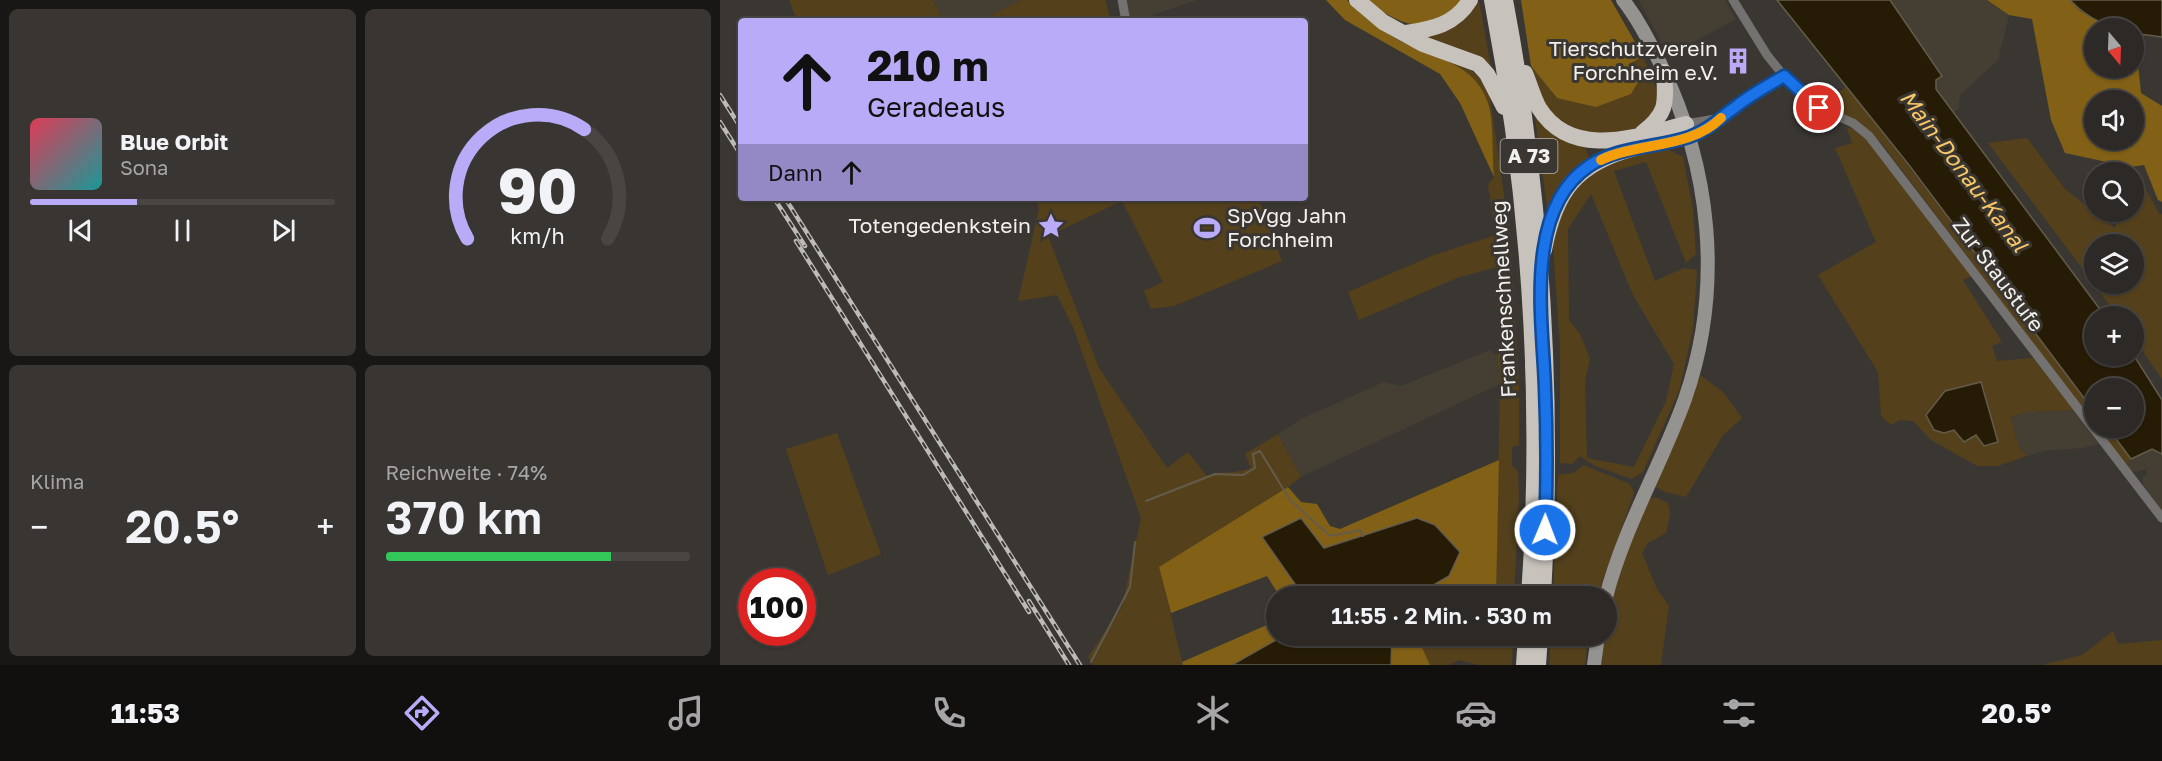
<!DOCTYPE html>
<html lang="de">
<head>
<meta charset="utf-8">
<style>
  :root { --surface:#2c2926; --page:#383532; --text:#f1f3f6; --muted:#a6a6a7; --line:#484543; --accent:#b9abf7 }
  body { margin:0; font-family:"Golos Text",sans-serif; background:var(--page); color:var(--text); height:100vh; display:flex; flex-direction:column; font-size:22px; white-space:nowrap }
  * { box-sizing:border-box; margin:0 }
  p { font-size:20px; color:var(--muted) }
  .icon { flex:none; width:33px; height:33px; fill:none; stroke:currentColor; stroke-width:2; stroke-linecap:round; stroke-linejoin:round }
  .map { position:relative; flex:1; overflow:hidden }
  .details { display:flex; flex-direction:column; gap:9px; padding:9px; background:#181715; width:720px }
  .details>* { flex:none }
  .hud { position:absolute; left:18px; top:18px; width:570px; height:183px; border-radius:6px; box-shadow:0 2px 4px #0004,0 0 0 2px var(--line); background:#b9abf7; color:#111; overflow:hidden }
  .needle { width:39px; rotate:161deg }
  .controls { position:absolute; left:1364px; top:18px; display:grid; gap:12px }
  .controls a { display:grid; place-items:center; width:60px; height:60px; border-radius:50%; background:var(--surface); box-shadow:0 2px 4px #0004,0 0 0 2px var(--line); font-size:30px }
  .speed { position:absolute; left:18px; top:568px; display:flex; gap:12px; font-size:30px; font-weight:700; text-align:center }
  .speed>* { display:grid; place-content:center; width:78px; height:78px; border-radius:50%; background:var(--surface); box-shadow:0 2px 4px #0004,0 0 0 2px var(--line); line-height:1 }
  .speed .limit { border:9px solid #d22; background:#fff; color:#111 }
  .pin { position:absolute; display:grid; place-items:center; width:51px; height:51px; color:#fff; margin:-26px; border:3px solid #fff; border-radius:50%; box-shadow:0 2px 6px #0007 }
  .me { position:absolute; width:66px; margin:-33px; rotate:1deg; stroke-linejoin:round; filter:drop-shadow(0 0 4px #0008) }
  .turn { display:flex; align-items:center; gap:21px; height:126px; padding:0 30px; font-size:27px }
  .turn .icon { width:78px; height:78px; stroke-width:2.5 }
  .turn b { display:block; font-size:42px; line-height:51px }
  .then { display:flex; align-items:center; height:57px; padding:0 30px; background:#0003; gap:12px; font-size:22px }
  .big { font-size:45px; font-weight:600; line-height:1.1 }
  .details .tile { flex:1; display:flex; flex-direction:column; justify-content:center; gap:9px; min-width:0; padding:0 21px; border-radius:9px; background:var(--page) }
  .details .dial { align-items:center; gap:0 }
  .dial svg { height:156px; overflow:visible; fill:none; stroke:var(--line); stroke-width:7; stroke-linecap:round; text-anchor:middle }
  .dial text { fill:var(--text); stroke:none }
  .song { display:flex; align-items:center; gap:18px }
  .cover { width:72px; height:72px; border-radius:9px; background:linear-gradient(135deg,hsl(350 70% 55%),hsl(180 70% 35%)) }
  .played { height:6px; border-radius:3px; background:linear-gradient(90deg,var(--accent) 35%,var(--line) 35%) }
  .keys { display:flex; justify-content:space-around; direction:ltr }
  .heat { display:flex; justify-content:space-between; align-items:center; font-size:33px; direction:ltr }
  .charge { height:9px; border-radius:4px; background:linear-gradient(90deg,#34c759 74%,var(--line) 0) }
  .details .tiles { flex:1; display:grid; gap:9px; grid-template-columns:repeat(2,1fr) }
  .trip { position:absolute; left:546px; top:586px; width:351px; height:60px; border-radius:30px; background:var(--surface); box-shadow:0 2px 4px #0004,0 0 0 2px var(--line); font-weight:600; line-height:60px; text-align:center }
  .tabs { display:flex; height:96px; justify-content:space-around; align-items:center; background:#12100f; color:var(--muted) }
  .tabs .icon { width:42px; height:42px }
  .tabs .selected { color:var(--accent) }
  .tabs b { font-size:27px; color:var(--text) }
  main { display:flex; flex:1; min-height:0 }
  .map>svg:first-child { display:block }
  .built { fill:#443e33 }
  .green { fill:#54411c; fill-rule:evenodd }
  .forest { fill:#826116; fill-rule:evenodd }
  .water { fill:#261c06; stroke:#635c4b; stroke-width:1.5 }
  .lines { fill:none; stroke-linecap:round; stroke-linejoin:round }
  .stream { stroke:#635c4b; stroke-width:2 }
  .street { stroke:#747270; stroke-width:9 }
  .secondary { stroke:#95938f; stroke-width:14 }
  .highway { stroke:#c7c3bc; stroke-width:16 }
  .rail-casing { stroke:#bdbbb7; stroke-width:4.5 }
  .rail { stroke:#3a3732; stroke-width:2; stroke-dasharray:7; stroke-linecap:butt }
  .route-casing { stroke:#114b97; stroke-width:15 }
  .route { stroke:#1a73e8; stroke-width:10 }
  .slow { stroke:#f59e0b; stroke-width:10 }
  .labels { text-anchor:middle; stroke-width:6; stroke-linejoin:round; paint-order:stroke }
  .shield { fill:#3a3732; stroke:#bbb8b5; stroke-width:1.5 }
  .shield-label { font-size:20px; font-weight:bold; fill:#f2f0ed }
  .poi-label { font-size:21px; fill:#f2f0ed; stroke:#3a3732; text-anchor:end }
  .street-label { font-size:21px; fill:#f2f0ed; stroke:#3a3732 }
  .water-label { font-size:22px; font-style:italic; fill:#f8c767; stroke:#3a3732 }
</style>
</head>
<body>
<main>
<section class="details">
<div class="tiles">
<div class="tile">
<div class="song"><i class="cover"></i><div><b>Blue Orbit</b><p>Sona</p></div></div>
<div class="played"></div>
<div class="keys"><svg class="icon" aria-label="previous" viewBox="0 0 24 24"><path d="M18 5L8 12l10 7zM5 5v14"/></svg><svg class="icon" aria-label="pause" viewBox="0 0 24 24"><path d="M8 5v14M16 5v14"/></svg><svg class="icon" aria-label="next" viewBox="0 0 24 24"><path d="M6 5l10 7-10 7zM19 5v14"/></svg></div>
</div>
<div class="tile dial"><svg viewBox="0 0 100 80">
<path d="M14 69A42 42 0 1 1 86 69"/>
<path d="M14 69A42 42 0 0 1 74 13" stroke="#b9abf7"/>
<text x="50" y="56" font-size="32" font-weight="700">90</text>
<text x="50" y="72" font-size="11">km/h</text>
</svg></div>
<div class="tile"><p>Klima</p>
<div class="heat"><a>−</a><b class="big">20.5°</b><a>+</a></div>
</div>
<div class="tile"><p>Reichweite · 74%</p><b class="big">370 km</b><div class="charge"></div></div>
</div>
</section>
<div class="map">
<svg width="1442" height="665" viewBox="0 0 1442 665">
  <rect width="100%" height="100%" fill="#3a3732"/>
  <path class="built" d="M213,0H301L259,21H224Z
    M406,0H477L415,21H411Z
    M919,0H1005L1016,19L948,56Z
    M1170,0H1267L1289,15L1278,60L1240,95L1239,108L1234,112L1216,89V80L1221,76Z
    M770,350L777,356L780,384L581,477L558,434L581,419L664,382L681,386Z
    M1354,410L1379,444L1363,448L1323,451L1307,456L1298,445L1291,417L1306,412Z
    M1432,449L1442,454V514L1423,490V476L1427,475V469L1414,472L1405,465L1418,453Z"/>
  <path class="green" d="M69,0H213L224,21H77Z
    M301,0H385L391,21H259Z
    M759,1L772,73L700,35L748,13Z
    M923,56L939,96L929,124L887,138L838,123L816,93L811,66L837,98Z
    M725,58C746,64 758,72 769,91L785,202L789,216L799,385V445L792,447V466L798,471L799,499L794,597H776L780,384L777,356L780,349L777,267L737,278L639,320L628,292L714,255L776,235L768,185L774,177Z
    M1127,86L1374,410V424L1163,145L1149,131L1102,105Z
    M814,110L863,144L871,161L828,214Z
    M1130,127L1147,140L1252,276L1243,280L1282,342L1272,346L1277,361L1313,358L1354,410L1306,412L1291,417L1298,445L1307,456L1278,466H1257L1211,440L1193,421L1180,420L1171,425L1161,416L1158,372L1098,275L1156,242L1115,148L1132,143L1127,128ZM1261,382L1244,442L1234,430Z
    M1307,138L1345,189L1395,228L1400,212H1413V172H1409L1410,167L1418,174L1439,214H1442V379L1413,337V316H1398L1268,143ZM1374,244H1413V284H1374Z
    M945,148L963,157L973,209L976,254L966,263L926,162L894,171L935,281L964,268L977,270L973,329L959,391L923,472L912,479L875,466L860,456L852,464L840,463V346L832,231L855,184L877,166ZM871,194L913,295L954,364L946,401L914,467L867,458L865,381L870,359L860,334L849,320L848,229Z
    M316,198H538L562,261L454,306L431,309L424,291L443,282L402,201L328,236L379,368L447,468L468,452L487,476C502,471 517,474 531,468L525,454L558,434L581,477L556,496L439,567L463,665H373L368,657L402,607L421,518L353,327L337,295L298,301L319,209Z
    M980,375L1003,392L1022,418L1003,435L966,497L945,492L936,487L937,477Z
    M1376,428H1388L1411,459L1405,465Z
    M117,433L161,554L108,575L66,449Z
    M863,465L910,484L914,493L877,597H833L838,475L853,473Z
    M935,497L948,503L950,514L946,533L928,543L922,553L937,589L949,606L941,665H882C886,611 901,550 929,499Z
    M1393,631L1398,644L1442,640V665H1322L1362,655Z
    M697,636H793L792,665H759L739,660L729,665H710Z
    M831,636H868L865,665H829Z"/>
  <path class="forest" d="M606,0H627C642,16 662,31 682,42C714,58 755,63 768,103C774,120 772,158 774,177L740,103L720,74L625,20Z
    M647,0H744C737,6 727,18 718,21C690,32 668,16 647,0Z
    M801,0H891L923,56L911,63L918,82L911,94L876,107L837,98L811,66Z
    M1267,0H1350L1360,11L1393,28H1374V68H1413V56L1418,64L1421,93L1442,106V202L1438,200L1424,165L1410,167L1345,153L1331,120L1312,19L1289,15ZM1374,100H1413V140H1374Z
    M779,460L776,597H693L729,576L697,518L604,548L581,518L542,537L584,597H560L547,576L451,613L439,567L568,487L581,502L597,504L610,526L620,529Z
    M556,621V636H563L512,665H463L462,662Z
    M672,636H697L710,665H671Z"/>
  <path class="water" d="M1057,0H1170L1222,76L1216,80V89L1385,316H1374V356L1413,354L1442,400V454L1432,449L1411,459L1388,428H1413V388H1374V409L1367,402L1189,165Z
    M1350,0H1442V37L1413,33V28C1387,28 1368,19 1350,0Z
    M1261,382L1278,442L1264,446L1256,435L1244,442L1234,430L1224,433L1214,430L1206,415L1225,391Z
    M581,518L604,548L697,518L715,525L740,552L729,576L693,597H584L542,537Z
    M563,636H672L671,665H512Z"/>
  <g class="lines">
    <path class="stream" d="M426,501L495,474L523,475L535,468L533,454L540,451L570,500L610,536L640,530L643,536
      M371,662L410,587L415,542"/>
    <path class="street" d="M402,0L406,21
      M1013,0L1047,55L1064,76
      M966,124L1001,118
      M969,136L992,127L1019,104L1064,76L1099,108L1133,123L1149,136L1442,518"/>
    <path class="secondary" d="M886,597C904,527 941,466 965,399C1004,287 991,168 940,63C929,41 918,19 903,0
      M874,665L878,636"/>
    <path class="highway" d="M637,0L663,22L703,44L758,64L767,74L784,107
      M772,0C809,195 823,399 809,597
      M785,0C822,195 834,398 823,597
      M686,33C712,29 735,25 750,0
      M805,73C810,85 813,97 819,108C852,161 918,136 966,124
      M922,133C948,113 946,103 944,72
      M824,250C835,192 856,163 915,148C933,143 951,142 969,136
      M804,665L806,636
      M818,665L820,636"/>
    <g class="rail-casing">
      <path id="rail" d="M0,95L21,128
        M0,122L21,155
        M54,198L85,246
        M65,198L360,665
        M76,241L309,612
        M309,601L349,665"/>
    </g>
    <use href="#rail" class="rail"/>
  </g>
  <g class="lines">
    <g class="route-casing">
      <path id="route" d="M825,530C827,483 827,436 825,389C823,322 803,210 869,166C899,146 936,148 969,137C989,130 1001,117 1018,105C1032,94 1049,85 1064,76L1099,108"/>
    </g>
    <use href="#route" class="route"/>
    <path class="slow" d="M881,160C918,142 970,149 1001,118"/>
  </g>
  <defs>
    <g id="building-bare" transform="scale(2.07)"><path d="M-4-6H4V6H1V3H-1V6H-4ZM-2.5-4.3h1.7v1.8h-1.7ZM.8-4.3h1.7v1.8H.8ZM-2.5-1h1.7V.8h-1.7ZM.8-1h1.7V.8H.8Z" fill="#b9abf7" stroke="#3a3732" stroke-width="2.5" paint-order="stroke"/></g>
    <g id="sight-bare" transform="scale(2.07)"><path d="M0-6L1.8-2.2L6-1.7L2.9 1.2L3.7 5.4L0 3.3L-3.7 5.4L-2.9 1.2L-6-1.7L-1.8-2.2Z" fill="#b9abf7" stroke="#3a3732" stroke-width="2.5" paint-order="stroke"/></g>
    <g id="stadium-bare" transform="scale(2.07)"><path d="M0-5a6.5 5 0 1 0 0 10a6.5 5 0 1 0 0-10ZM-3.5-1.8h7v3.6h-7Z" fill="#b9abf7" stroke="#3a3732" stroke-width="2.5" paint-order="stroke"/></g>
  </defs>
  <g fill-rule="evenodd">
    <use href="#building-bare" x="1018" y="61"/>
    <use href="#sight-bare" x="331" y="226"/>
    <use href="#stadium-bare" x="487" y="228"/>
  </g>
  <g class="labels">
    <rect class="shield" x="780.5" y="139" width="57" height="34" rx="4.5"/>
    <g class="shield-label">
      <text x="809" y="163">A 73</text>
    </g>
    <g class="poi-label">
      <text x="998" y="56">Tierschutzverein<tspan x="998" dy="24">Forchheim e.V.</tspan></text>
      <text x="507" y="223" text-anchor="start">SpVgg Jahn<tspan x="507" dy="24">Forchheim</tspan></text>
      <text x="311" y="233">Totengedenkstein</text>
    </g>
    <g class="street-label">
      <text transform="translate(1278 275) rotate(53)" y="7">Zur Staustufe</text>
      <text transform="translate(784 299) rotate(-93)" y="7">Frankenschnellweg</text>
    </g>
    <g class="water-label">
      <text transform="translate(1244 171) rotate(53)" y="8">Main-Donau-Kanal</text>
    </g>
  </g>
</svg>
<div class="controls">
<a><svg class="needle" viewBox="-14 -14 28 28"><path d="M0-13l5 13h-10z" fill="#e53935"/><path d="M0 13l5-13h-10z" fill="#a6a6a7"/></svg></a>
<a><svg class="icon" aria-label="sound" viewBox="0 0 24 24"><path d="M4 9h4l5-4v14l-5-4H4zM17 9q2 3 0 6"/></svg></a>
<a><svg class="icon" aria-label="search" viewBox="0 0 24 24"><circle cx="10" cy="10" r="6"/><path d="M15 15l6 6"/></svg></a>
<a><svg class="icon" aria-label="layers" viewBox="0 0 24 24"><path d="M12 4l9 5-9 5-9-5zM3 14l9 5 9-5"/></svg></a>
<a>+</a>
<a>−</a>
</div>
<div class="speed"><div class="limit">100</div></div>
<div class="pin" style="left:1099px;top:108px;background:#d93025"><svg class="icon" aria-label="arrive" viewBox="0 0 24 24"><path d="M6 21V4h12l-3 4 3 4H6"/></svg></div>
<svg class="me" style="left:825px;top:530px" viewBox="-20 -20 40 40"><circle r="17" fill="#1a73e8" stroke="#fff" stroke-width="3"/><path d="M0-11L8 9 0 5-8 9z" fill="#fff"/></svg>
<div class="trip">11:55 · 2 Min. · 530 m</div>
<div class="hud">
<div class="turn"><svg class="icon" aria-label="ahead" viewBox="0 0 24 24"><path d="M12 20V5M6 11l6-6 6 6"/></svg><div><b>210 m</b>Geradeaus</div></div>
<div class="then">Dann<svg class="icon" aria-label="ahead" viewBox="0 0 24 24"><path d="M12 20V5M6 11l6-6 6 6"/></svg></div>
</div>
</div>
</main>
<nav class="tabs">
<b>11:53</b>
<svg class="icon selected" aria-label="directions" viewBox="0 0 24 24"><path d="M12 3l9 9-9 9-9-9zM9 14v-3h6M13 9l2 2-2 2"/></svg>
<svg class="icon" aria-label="music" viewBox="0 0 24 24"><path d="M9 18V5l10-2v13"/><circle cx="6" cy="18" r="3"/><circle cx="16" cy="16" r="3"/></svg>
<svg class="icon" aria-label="phone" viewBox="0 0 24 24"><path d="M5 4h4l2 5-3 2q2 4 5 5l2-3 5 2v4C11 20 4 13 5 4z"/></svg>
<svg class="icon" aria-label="climate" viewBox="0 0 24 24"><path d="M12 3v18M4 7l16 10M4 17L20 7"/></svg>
<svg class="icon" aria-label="car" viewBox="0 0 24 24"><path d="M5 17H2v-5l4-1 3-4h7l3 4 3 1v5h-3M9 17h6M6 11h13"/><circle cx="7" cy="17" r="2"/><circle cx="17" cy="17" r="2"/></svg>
<svg class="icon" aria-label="filters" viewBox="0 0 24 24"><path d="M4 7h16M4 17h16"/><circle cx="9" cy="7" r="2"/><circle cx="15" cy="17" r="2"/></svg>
<b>20.5°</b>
</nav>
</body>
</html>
